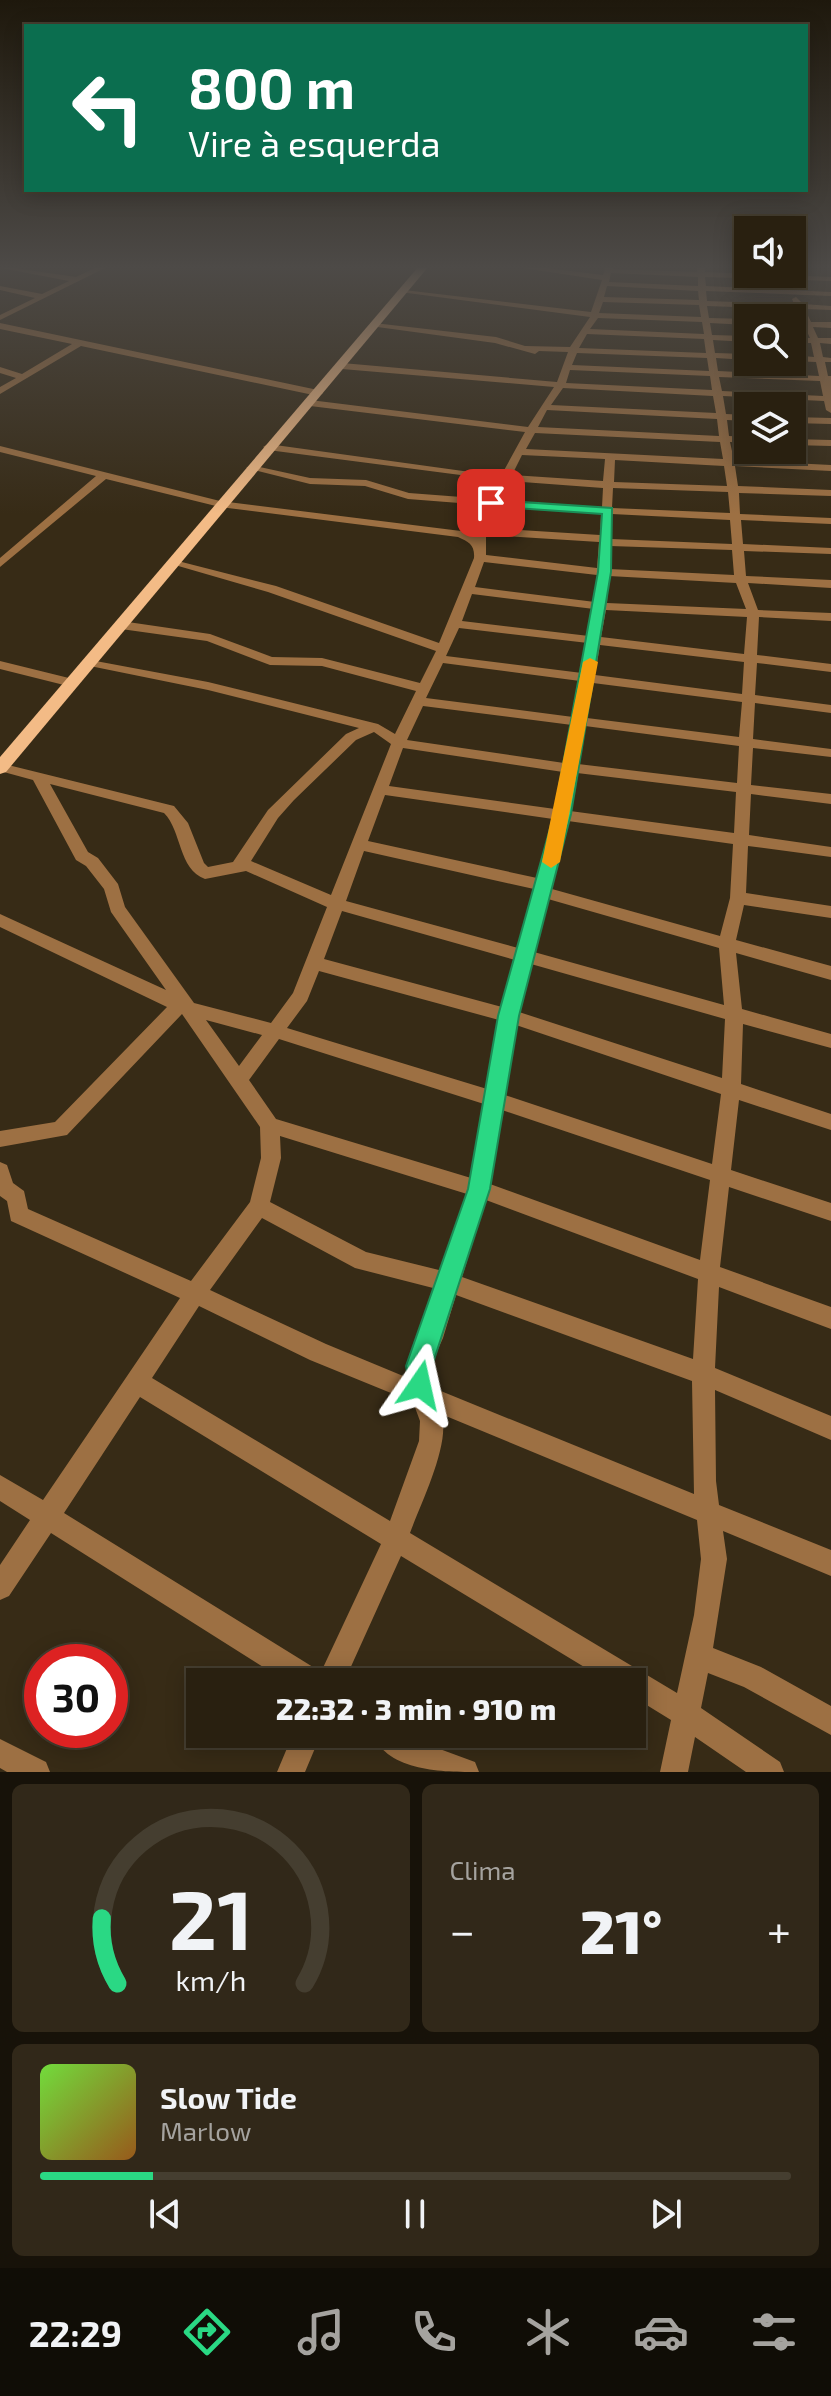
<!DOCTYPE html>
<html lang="pt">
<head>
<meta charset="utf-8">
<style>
  :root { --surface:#292010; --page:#312819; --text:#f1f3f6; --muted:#a5a39f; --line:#453e30; --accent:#2ad884 }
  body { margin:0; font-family:"Exo 2",sans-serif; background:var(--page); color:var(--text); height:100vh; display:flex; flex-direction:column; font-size:30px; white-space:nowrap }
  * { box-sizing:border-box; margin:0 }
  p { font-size:26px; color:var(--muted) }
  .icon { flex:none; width:44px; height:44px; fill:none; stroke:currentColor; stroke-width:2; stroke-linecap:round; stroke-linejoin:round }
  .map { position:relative; height:1772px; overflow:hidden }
  .side { display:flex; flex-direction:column; gap:12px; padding:12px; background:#171209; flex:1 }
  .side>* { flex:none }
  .top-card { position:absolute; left:24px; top:24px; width:784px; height:168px; border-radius:0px; box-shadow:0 4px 20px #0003,0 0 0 2px var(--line); background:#0b6e4f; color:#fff; overflow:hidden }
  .buttons { position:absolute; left:734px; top:216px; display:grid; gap:16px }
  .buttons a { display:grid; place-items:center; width:72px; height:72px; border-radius:0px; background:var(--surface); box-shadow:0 4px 20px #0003,0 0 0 2px var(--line); font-size:40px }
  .speed { position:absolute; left:24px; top:1644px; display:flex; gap:16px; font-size:40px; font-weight:700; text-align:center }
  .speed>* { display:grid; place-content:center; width:104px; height:104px; border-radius:50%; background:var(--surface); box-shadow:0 4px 20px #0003,0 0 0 2px var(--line); line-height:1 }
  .speed .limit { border:12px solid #d22; background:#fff; color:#111 }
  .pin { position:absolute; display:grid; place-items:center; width:68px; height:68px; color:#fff; margin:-34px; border-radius:16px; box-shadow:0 4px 12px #0006 }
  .me { position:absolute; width:88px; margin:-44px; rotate:11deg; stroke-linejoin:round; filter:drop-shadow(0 0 6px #0008) }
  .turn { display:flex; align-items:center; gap:28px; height:168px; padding:0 32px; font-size:36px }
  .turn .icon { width:104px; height:104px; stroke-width:2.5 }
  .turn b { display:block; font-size:56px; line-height:68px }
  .big { font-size:60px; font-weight:800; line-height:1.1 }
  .side .widget { flex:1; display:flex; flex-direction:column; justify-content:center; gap:12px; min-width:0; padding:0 28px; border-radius:12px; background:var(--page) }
  .side .dial { align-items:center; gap:0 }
  .dial svg { height:208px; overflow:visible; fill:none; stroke:var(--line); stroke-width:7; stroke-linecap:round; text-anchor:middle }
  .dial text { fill:var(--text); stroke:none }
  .song { display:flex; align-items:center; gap:24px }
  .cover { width:96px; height:96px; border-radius:12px; background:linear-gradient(135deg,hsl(100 70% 55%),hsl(30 70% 35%)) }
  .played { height:8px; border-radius:4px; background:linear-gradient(90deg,var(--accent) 15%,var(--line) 15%) }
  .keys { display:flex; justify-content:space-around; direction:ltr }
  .heat { display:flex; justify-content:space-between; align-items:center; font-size:44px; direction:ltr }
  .side .tiles { flex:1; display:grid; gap:12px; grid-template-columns:1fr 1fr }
  .widget:last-child { grid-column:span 2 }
  .trip { position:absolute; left:186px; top:1668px; width:460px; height:80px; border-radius:0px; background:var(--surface); box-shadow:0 4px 20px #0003,0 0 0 2px var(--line); font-weight:800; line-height:80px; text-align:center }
  .dock { display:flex; height:128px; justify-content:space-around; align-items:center; background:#100d06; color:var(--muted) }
  .dock .icon { width:56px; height:56px }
  .dock .selected { color:var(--accent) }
  .dock b { font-size:36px; color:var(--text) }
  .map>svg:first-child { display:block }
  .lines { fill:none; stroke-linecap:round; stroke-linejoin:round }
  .minor { fill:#9d7043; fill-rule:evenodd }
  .major { fill:#f3bb86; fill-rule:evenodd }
  .route { fill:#2ad884; stroke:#1b8c56; stroke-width:2 }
  .slow { fill:#f59e0b }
</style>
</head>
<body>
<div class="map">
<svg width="831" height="1772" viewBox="0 0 831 1772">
  <rect width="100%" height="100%" fill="#372b16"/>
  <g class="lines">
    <path class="minor" d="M0,266L76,277L99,266H109L0,320V315L35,298L0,290V286L42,294L69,281L1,268Z
      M510,266H530L603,275L606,266H614L613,269L697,272V266H705V272L831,277V281L705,277L706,286L831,292V296L706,291L707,301L794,304L792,299L796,297L803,304L831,306V310L805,309L811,322H831V328L813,327L818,338H831V344L820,343L823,357L831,358V362H825L828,376H831V413L826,410L824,401L723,396L726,414L748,415V421L727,420L729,436L748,437V443L730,442L734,460L831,465V471L735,466L738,486L831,490V496L739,493L740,514L831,518V524L741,520L743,544L831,548V554L744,551L746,576L831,580V588L748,583L758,610L831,613V621L759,617L757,655L831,664V672L757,663L755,695L831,705V713L755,703L753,739L831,749V757L753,748L751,785L831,794V804L751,794L749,835L831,847V857L748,846L746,893L831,906V918L744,905L736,940L831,966V980L736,953L742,1009L831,1034V1048L743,1024L741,1084L831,1114V1130L739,1100L731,1170L831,1203V1221L729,1187L720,1267L831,1307V1329L719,1287L715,1368L831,1416V1440L715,1390L716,1481L719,1505L831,1550V1576L723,1531L727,1559L713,1648L761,1667L831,1706V1735L744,1687L708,1673L701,1708L780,1762L784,1772H746L695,1737L688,1772H660L671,1720L632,1696V1682H609L401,1556L344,1682H287L51,1533L9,1596L0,1600V1565L30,1520L0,1501V1475L43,1500L180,1298L11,1221L7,1201L0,1196V1162L7,1165L13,1183L24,1191L28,1209L191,1281L250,1202L261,1158L260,1127L182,1014L67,1135L0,1147V1131L55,1122L167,1007L0,927V914L166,990L111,912L104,889L86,866L76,860L33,780L0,771V763L174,806L188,823L204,863L208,867L233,862L268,810L346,734L359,728L208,690L85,665V659L208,682L378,724L395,734L416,691L322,666L270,665L207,641L121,629L115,625L121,621L210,634L272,657L322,658L420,683L436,651L268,592L168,563L174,560L276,586L439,643L474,558C475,545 469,542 458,537L220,507L106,479L0,567V558L96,476L0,452V446L220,501L461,531L475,537L485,505L408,499L365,486L310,484L246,468L251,465L310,478L366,480L409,493L488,499L499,480L268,450L263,447L268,444L463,471L502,474L525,432L310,406L305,403L310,400L528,427L554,387L342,369L338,366L342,363L557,382L568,352L539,351L535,354L495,343L370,326L374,323L496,337L525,346L570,347L590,317L400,292L404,290L591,312L602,280ZM611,273L698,277V286L609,282ZM607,286L698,291L699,300L604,297ZM603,302L699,305L701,317L599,313ZM707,306L797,309L802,322L792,321V327H805L810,338L792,337V343H811L814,357L792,355V361L816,362L819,376L718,371L716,358L748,360V354L715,353L713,340L748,342V336L712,335L710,323L748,325V319L709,318ZM598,318L702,322L704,334L590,329ZM587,334L704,339L706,353L579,348ZM577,353L707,358L709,371L572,365ZM570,370L710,376L712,390L566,383ZM719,377L820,381L823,396L722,391ZM563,388L713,396L716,413L551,405ZM547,410L717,419L719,436L538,427ZM535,433L720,442L723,459L526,449ZM522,455L605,459L603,481L512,475ZM615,460L724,466L727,486L614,482ZM509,481L603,488L602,507L498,500ZM613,488L728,492L730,513L612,508ZM495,506L601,514L600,535L488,528ZM612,514L730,520L732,544L611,539ZM486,535L599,542L597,568L486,555ZM610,546L732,550L734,575L609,569ZM484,562L597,575L595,602L475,587ZM609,576L736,583L746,609L607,603ZM472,594L594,609L589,636L462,621ZM606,610L747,617L744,654L601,637ZM459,628L588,643L582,673L446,656ZM600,645L744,662L742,694L595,675ZM443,663L580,681L573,717L426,698ZM593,683L742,702L739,737L587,718ZM423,706L572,725L564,763L407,740ZM585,726L739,746L737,783L578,764ZM374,732L391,744L331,895L251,861L278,818L294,800L356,740ZM403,748L563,772L555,809L389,786ZM577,773L736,792L734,833L570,811ZM50,784L164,813C182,831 178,869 205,879L246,871L327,907L293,993L271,1023L194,1003L125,907L118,884L98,858L88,852ZM385,795L553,819L537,878L368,841ZM568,821L733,844L730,898L720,936L552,889ZM364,851L534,889L518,948L346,901ZM548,899L719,948L724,1005L534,952ZM342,911L515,960L502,1007L324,959ZM531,964L725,1019L722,1078L519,1012ZM319,971L499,1020L487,1089L287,1028L307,1001ZM206,1020L262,1035L239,1066ZM516,1025L721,1094L712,1164L505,1095ZM279,1039L484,1104L471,1178L276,1119L249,1080ZM502,1110L710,1180L700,1260L490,1184ZM280,1136L467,1194L443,1271L366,1252L270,1202L281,1158ZM486,1200L698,1279L693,1359L462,1277ZM262,1218L355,1268L437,1289L422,1335L408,1366V1378L326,1344L210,1290ZM456,1295L692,1381L694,1494L431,1387L430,1367L443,1338ZM199,1306L310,1360L413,1402L420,1421L419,1441L390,1521L152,1378ZM140,1397L381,1544L321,1672L64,1513ZM441,1414L697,1520L701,1559L694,1615L677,1693L410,1533C420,1505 452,1441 441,1414Z
      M0,323L318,390L323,393L318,396L81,346L0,394V387L16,378L0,373V367L22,374L72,344L0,329Z
      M792,417L831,418V424L792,423Z
      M792,439L831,440V446L792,445Z
      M0,661L77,680L79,683L72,687L0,669Z
      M293,1734H321L305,1772H277Z
      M372,1734H409L418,1741L475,1762L479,1772C443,1772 389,1772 372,1734Z
      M0,1739L46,1762L50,1772H7L0,1768Z"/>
    <path class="major" d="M419,266H429L6,772L0,774V757Z"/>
  </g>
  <linearGradient id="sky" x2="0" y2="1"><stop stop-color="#1e180c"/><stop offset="0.52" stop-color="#4d4a47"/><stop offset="1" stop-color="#4d4a47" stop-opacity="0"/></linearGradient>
  <rect width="831" height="514" fill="url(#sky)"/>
  <path class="route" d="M491,500L612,508L611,572L571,814L519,1016L490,1189L432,1366L433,1385L429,1394L420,1398L411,1394L406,1366L468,1189L498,1016L554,814L598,572L602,514L486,506L485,503Z"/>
  <path class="slow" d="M590,658L598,662L560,862L551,868L542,862L583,662Z"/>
</svg>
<div class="buttons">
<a><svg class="icon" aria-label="sound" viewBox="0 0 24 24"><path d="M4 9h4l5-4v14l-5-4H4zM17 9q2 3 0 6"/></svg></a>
<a><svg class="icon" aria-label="search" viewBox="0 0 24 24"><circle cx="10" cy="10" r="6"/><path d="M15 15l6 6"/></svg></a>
<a><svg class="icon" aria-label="layers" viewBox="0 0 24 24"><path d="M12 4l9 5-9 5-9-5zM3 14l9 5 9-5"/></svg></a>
</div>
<div class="speed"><div class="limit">30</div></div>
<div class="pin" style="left:491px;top:503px;background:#d93025"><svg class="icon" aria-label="arrive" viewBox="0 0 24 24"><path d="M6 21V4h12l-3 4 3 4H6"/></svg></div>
<svg class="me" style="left:420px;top:1385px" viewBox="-20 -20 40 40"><path d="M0-17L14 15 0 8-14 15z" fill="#2ad884" stroke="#fff" stroke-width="4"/></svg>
<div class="trip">22:32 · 3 min · 910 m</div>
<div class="top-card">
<div class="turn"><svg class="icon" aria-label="left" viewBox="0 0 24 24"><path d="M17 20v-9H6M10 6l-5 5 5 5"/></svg><div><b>800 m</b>Vire à esquerda</div></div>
</div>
</div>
<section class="side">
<div class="tiles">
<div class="widget dial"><svg viewBox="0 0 100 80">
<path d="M14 69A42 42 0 1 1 86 69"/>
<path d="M14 69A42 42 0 0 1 8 44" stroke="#2ad884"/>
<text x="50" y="56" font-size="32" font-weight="700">21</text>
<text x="50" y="72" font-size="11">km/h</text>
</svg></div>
<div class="widget"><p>Clima</p>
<div class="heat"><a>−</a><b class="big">21°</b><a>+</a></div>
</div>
<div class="widget">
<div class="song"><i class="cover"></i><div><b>Slow Tide</b><p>Marlow</p></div></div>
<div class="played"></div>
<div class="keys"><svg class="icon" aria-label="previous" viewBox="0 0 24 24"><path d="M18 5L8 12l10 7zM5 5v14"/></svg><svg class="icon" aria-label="pause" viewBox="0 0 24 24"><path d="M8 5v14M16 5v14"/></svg><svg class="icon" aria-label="next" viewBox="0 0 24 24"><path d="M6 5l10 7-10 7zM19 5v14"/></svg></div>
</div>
</div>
</section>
<nav class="dock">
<b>22:29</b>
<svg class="icon selected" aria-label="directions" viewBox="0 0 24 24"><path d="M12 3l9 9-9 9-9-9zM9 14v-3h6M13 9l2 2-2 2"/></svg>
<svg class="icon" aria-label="music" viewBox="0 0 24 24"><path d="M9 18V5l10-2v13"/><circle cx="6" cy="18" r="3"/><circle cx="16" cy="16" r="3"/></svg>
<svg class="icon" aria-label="phone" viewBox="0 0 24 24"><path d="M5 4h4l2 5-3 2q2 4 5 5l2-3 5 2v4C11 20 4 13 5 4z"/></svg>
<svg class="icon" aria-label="climate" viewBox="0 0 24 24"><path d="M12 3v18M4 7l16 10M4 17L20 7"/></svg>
<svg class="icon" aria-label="car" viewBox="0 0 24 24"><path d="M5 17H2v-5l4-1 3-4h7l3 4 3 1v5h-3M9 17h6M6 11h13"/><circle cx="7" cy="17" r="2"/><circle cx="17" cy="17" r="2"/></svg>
<svg class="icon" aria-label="filters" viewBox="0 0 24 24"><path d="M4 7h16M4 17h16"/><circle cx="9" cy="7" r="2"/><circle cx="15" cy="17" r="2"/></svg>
</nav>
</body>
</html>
